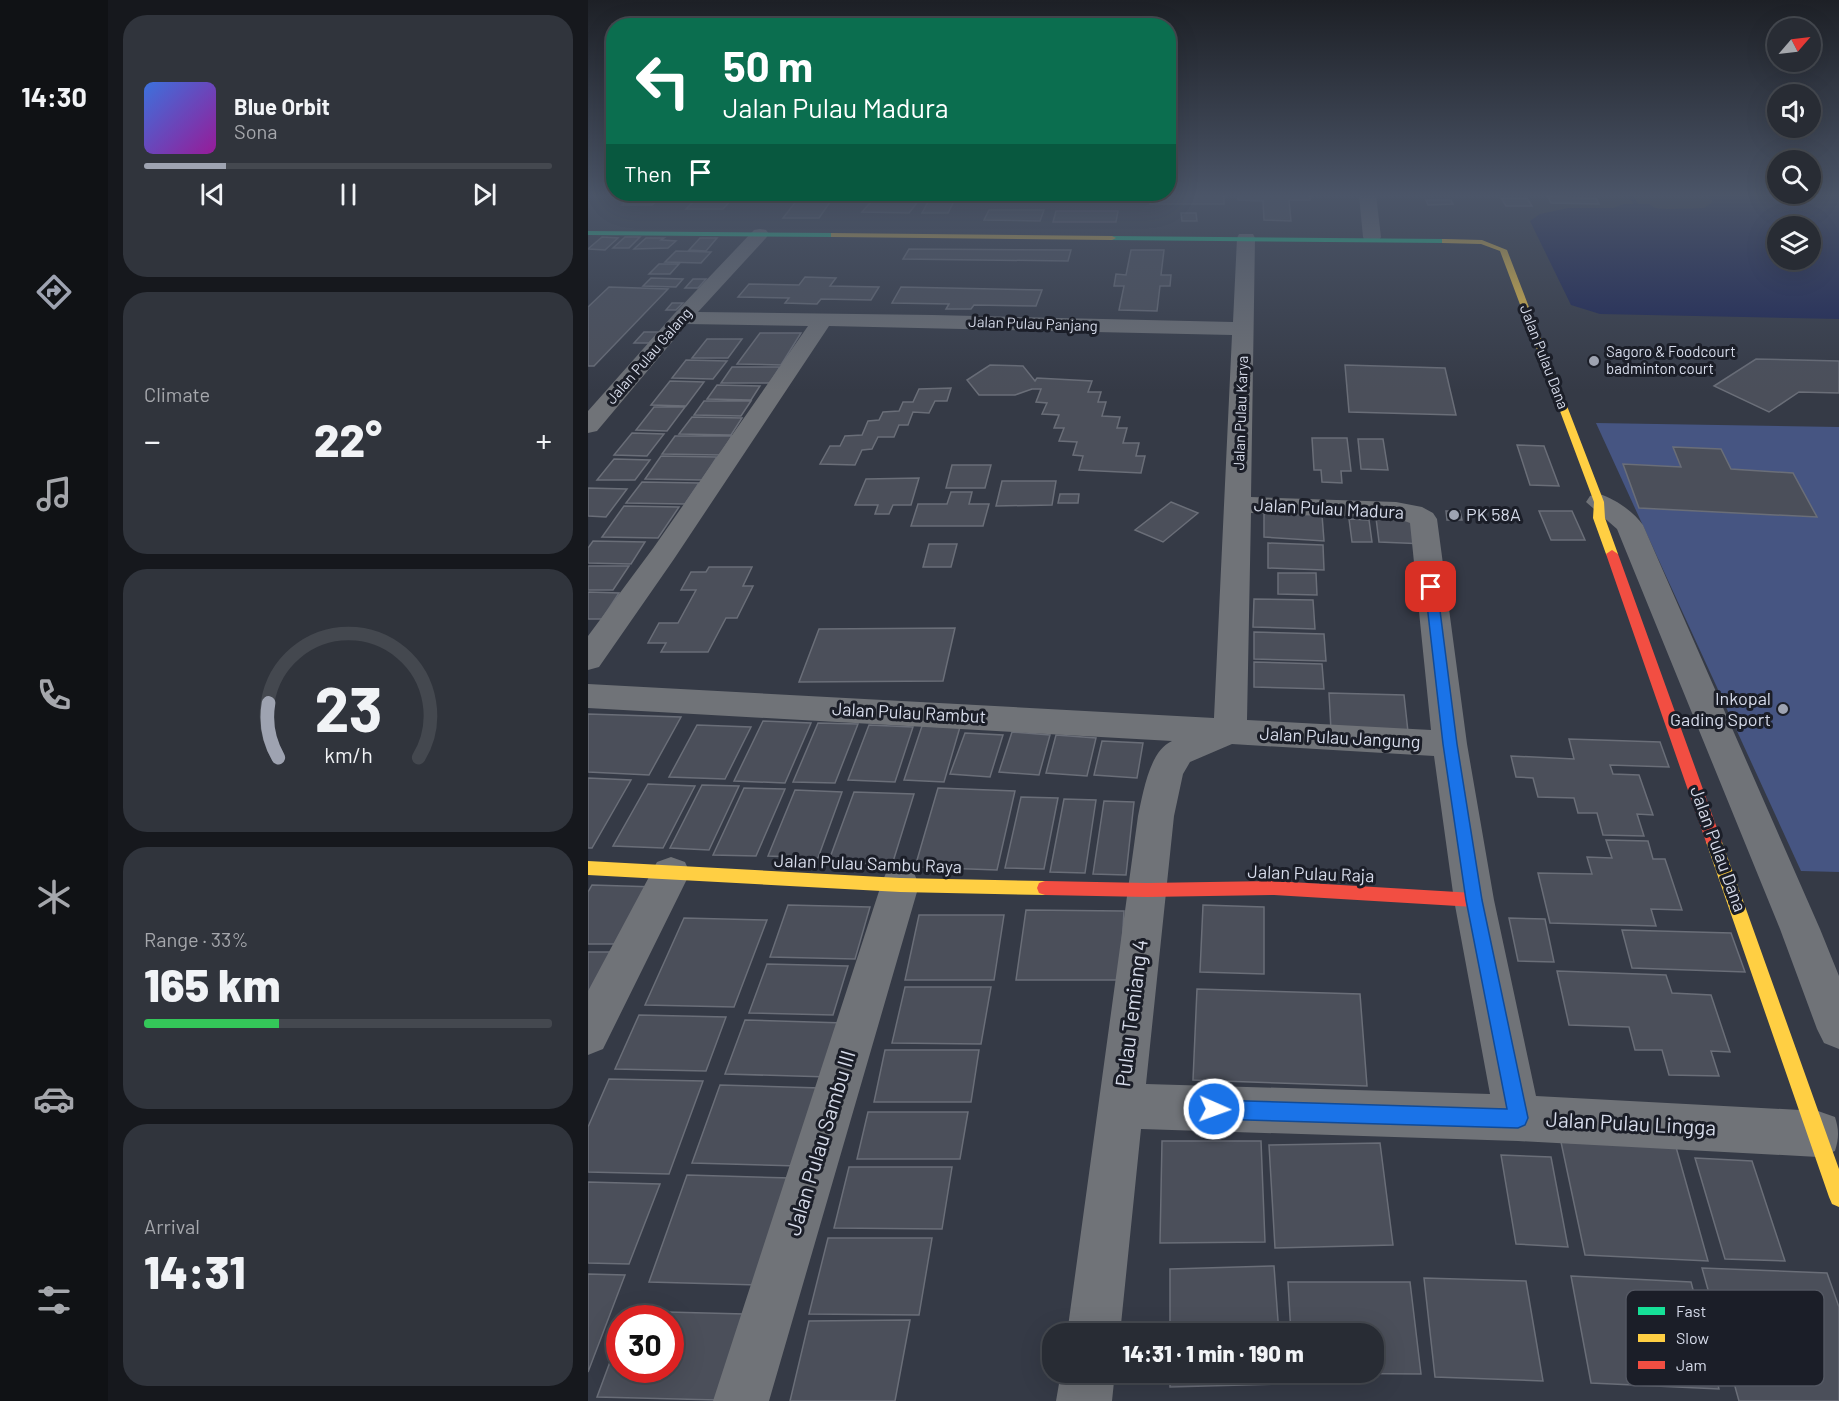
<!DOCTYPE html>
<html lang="en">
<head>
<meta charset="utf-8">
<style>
  :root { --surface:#282c34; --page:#30343c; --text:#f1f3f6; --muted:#a5a7ac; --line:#44484f; --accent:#9ea3b1 }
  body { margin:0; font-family:Barlow,sans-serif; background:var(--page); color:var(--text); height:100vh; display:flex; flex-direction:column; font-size:22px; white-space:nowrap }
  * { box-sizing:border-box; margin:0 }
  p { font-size:20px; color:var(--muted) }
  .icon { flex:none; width:33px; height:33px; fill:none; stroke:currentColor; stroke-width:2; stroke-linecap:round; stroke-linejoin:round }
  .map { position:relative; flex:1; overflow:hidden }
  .sheet { display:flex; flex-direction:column; gap:15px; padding:15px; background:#16181d; width:480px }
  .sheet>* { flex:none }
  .guide { position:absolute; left:18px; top:18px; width:570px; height:183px; border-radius:24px; box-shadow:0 6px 24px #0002,0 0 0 2px var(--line); background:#0b6e4f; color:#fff; overflow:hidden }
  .needle { width:39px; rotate:62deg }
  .fabs { position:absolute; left:1179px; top:18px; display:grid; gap:12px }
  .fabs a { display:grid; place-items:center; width:54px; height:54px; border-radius:50%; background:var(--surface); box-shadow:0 6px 24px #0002,0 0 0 2px var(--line); font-size:30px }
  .speed { position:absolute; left:18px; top:1305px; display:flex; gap:12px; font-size:30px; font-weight:700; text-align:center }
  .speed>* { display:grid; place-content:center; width:78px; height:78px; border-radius:50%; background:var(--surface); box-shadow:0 6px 24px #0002,0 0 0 2px var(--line); line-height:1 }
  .speed .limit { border:9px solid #d22; background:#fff; color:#111 }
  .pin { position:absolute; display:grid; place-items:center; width:51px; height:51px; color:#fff; margin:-26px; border-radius:12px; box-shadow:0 3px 9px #0006 }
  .me { position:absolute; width:66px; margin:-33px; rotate:92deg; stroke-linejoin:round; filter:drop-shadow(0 0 4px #0008) }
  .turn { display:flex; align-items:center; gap:21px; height:126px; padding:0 18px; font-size:27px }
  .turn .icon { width:78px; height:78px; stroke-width:2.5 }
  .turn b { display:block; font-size:42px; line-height:51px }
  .then { display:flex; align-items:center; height:57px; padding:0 18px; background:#0003; gap:12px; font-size:22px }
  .big { font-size:45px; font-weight:800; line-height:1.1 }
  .sheet .widget { flex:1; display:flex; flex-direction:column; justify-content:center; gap:9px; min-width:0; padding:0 21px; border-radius:24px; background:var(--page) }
  .sheet .dial { align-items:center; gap:0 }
  .dial svg { height:156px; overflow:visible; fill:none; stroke:var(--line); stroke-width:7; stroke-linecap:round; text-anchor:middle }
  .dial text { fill:var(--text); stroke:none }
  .song { display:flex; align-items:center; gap:18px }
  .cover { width:72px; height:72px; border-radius:9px; background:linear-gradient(135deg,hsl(220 70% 55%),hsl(300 70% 35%)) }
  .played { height:6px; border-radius:3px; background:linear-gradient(90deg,var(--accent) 20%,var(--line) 20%) }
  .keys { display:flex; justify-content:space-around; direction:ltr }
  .heat { display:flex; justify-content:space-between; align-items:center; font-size:33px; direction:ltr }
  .charge { height:9px; border-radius:4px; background:linear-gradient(90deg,#34c759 33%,var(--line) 0) }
  .trip { position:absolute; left:454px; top:1323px; width:342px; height:60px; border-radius:24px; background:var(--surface); box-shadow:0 6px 24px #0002,0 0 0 2px var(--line); font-weight:800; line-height:60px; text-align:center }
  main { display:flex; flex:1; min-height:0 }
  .dock { display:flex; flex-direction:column; width:108px; justify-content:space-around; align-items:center; background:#101215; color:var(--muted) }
  .dock .icon { width:42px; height:42px }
  .dock .selected { color:var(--accent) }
  .dock b { font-size:27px; color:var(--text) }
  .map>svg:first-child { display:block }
  .green { fill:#465582 }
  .water { fill:#1a2355; fill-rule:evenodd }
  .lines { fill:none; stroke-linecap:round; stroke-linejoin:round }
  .stream { stroke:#1a2355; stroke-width:4.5 }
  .building { fill:#4b4f5a; stroke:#6a6e78; stroke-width:1.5 }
  .street { fill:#707378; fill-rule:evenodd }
  .fast { fill:#16e098; fill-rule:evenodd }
  .slow { fill:#ffcf43; fill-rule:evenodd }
  .jam { fill:#f24e42; fill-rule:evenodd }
  .route { fill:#1a73e8; stroke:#114b97; stroke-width:1.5 }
  .poi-dot { fill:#9ea3b1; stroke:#1b1e28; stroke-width:2 }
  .labels { text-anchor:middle; stroke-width:6; stroke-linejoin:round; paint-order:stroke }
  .far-street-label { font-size:15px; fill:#d6dbea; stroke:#1b1e28 }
  .far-poi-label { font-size:15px; fill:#d6dbea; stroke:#1b1e28; text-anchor:start }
  .street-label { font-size:18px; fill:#d6dbea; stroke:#1b1e28 }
  .poi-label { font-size:18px; fill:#d6dbea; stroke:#1b1e28; text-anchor:start }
  .near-street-label { font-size:21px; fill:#d6dbea; stroke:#1b1e28 }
  .key { fill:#1b1e28; stroke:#535762; stroke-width:1.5 }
  .key-label { font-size:16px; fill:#d6dbea }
</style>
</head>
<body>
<main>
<nav class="dock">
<b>14:30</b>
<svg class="icon selected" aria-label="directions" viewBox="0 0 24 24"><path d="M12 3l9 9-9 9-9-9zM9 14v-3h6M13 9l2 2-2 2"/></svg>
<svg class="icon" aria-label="music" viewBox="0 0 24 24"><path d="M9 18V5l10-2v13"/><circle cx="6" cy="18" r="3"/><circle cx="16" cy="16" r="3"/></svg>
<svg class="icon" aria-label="phone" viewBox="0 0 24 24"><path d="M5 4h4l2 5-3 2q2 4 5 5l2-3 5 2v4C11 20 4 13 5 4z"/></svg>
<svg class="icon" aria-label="climate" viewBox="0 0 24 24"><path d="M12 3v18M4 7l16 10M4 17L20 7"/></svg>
<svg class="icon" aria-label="car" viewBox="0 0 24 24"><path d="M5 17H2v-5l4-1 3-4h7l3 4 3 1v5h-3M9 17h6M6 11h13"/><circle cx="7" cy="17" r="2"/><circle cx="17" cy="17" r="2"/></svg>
<svg class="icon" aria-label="filters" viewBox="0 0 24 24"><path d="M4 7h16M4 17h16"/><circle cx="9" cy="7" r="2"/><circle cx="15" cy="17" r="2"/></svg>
</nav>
<section class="sheet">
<div class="widget">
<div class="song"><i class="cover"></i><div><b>Blue Orbit</b><p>Sona</p></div></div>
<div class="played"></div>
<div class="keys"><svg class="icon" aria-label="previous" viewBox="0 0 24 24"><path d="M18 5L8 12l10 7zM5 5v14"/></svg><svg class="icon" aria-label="pause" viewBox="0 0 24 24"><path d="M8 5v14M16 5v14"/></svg><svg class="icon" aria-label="next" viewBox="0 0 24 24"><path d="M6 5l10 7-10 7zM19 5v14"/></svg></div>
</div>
<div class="widget"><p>Climate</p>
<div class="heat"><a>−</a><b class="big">22°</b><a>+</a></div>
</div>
<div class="widget dial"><svg viewBox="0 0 100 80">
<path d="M14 69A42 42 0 1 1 86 69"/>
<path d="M14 69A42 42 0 0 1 9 41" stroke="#9ea3b1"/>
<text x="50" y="56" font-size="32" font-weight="700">23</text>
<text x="50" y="72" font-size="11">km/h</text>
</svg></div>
<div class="widget"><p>Range · 33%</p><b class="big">165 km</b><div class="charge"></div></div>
<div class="widget"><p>Arrival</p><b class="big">14:31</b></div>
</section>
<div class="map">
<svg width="1251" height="1401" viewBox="0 0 1251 1401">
  <rect width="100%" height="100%" fill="#353a46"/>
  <path class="green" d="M1008,423L1251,427V872L1213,871Z"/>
  <path class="water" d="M1119,195H1251V319L1012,314L983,305L942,221L952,214L980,208H1025L1035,204H1061L1067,208L1080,209L1116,208L1125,202ZM1190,226H1222V260H1190Z"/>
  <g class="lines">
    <path class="stream" d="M1042,195L1048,204"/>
  </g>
  <path class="building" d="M46,195H75L64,205H34Z
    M112,195H148L135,209H98Z
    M181,195H195L190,202H176Z
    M213,195H247L231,218H195Z
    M289,195H335L321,213L274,212Z
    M344,195H369L360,213H334Z
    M563,195H636V204H562Z
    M650,195H722V200H701L703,221L676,220L675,201L650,200Z
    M960,197L1008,198L1011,204L963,203Z
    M913,198H939L944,206H918Z
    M838,200H863L865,204L840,205Z
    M401,210H456L452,221L396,220Z
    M468,211H530L528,222H465Z
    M593,213H608L609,221H594Z
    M14,237L30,238L17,250L0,249Z
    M37,237H52L41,248H25Z
    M58,238H76L73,240L88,241L80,248L46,249Z
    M112,238H129L118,251L101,250Z
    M321,249L483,250L480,261L315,259Z
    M543,250H576L573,275H583L582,286H572L569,311L531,310L536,286H526L528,274L538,275Z
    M88,251L123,252L113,263L77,262Z
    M71,264H91L82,274H61Z
    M217,277L248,278L242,286L291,287L283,300L233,299L229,304L197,303L201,298L150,297L161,284L211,285Z
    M63,278L95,279L88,287L55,286Z
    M105,279H118L110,288H97Z
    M21,287L80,289L6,366H0V307Z
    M313,287L454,290L448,306L386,305L383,309H358L361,304L304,303Z
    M84,303H95L88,310H78Z
    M56,332H71L61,343H46Z
    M172,333H213L193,365L149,364Z
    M119,339H154L140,358H104Z
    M1168,359L1251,361V393L1211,392L1181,412L1126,386Z
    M98,360L139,361L125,379L84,378Z
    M402,365L435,366L447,381L449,378L504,381L500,392H513L510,402H518L514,416L532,417L529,428H539L535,443H551L548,456H557L553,473L491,470L495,456L485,455L489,442L471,441L476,428H466L471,415L454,414L459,403L448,402L453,389H444L427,395H391L379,380Z
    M757,365L857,368L868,415L761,412Z
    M144,367H192L182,383H133Z
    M82,381L116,382L98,406L63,405Z
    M129,385L172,386L163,400L119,399Z
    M363,388L359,401H347L341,413L325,412L320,425H311L306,437H290L284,449L274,450L267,465L232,464L242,446H252L257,436L274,435L280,421L291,420L295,412L311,411L315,402H325L331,389Z
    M116,401H163L153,416L106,415Z
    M66,407H97L79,431L48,430Z
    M104,417L154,418L143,435L91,434Z
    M44,433L76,434L59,456L26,455Z
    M87,436H144L132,455L74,454Z
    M724,438H759L763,471H753L754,483L734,482L733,470H726Z
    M770,439H795L800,470L773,469Z
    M929,445L956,446L971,486L942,485Z
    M1085,447L1133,449L1143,469L1205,473L1229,517L1051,508L1035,464L1093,467Z
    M73,456L129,457L114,480L57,479Z
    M26,459L62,460L47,480H9Z
    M364,465H403L397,488H358Z
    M331,478L323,505H305L301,514H287L290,505H267L278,479Z
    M414,481H468L464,505L408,506Z
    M54,482L111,483L97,504L38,503Z
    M0,488L39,489L18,517L0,516Z
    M363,492H384L381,504H401L395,526H323L330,504H359Z
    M472,494H491L490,503H470Z
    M583,502L610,513L575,542L547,530Z
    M36,506L91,507L70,538L14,537Z
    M858,511H872L874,520H859Z
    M951,511H984L997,540H963Z
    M676,514L734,515L736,541L676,537Z
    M788,518L834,519L838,544L791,542Z
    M761,519L781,520L784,542H764Z
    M5,541L57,542L43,564L0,563V548Z
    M680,543L735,545L736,570L680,568Z
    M341,544H369L363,567H335Z
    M0,566H41L25,590H0Z
    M121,567H164L155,586H165L149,618H138L120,652H73L78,643H60L71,623H90L108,590H93L103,572H118Z
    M690,573H728L729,595L690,594Z
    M0,592L31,593L14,619H0Z
    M666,599L725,600L727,629L665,627Z
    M367,628L355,681L211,682L231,629Z
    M666,632L736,634L738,661L666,659Z
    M666,662L734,664L736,689L666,687Z
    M741,693L816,695L820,732L743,730Z
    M0,714L93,717L61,775L0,772Z
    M175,721L223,723L197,783L146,781Z
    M230,723L270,724L247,783L205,782Z
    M109,725L163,727L137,779L81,777Z
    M281,725L325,727L307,782L260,780Z
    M334,726L372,727L356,782L316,780Z
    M424,732L462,735L451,775L411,772Z
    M377,733L415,735L402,777L362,774Z
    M468,735L508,738L499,776L458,773Z
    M981,739L1072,742L1081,767L1022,765L1025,774L1051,775L1065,815L1049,814L1056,836L1015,835L1009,813H990L986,798L950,797L945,778L928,777L923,756L986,759Z
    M514,741L555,743L549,778L506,775Z
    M0,778L43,780L4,848H0Z
    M60,784L107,786L75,848L25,846Z
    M114,785L151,786L121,850L82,848Z
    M156,788L197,789L168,856L125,855Z
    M350,788L427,791L409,870L327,867Z
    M207,790L254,792L230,858L180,856Z
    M266,792L326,794L304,865L240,863Z
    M433,797L470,798L456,869L417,868Z
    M476,799L508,800L497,873L462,872Z
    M516,801L546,802L538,875L505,874Z
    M1018,840L1060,841L1065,859H1077L1094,910L1063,909L1068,926L962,923L950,873L1004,874L999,857L1024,858Z
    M4,885L68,887L40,944H0V892Z
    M200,905L282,907L267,959L182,957Z
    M615,905L676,907V974L612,972Z
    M438,910L536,911L532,980H428Z
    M331,915H416L406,980H317Z
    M96,918L179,920L146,1007L57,1005Z
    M921,918L957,919L966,962L930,961Z
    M1034,930L1143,933L1157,972L1044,968Z
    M0,952H34L0,1024Z
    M179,964L260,966L245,1015L161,1013Z
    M969,971L1078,975L1084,993L1123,995L1142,1052L1123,1051L1131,1076L1081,1075L1074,1050H1047L1041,1027L981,1025Z
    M317,987H403L393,1044L304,1043Z
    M609,989L772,994L779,1086L605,1080Z
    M51,1015L138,1017L118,1071L27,1069Z
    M157,1020L256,1023L241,1077L137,1074Z
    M297,1050H391L383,1102H286Z
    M21,1079L115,1081L81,1174L0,1172V1127Z
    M132,1085L232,1088L210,1166L104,1163Z
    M280,1112H380L372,1159H269Z
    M574,1141H673L677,1242L572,1243Z
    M973,1142L1088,1147L1120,1261L997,1255Z
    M792,1143L805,1245L687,1248L681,1145Z
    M913,1155L963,1157L980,1247L928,1244Z
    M1107,1158L1164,1161L1197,1261L1137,1259Z
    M261,1167H364L354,1229L246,1228Z
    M99,1175L202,1178L170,1285L61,1282Z
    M0,1182L72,1184L41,1264L0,1263Z
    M240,1238H344L331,1315L221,1314Z
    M686,1266L691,1334H582V1269Z
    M1114,1268L1239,1273L1251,1307V1401H1151Z
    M0,1274L37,1275L0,1372Z
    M983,1276L1103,1282L1131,1389L1003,1383Z
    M836,1278L938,1281L955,1381L847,1377Z
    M700,1282H822L833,1374L705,1373L786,1372V1334H703Z
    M40,1311L156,1314L130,1400L9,1397L32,1335V1370H82V1318H37Z
    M322,1320L307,1401H202L221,1321Z
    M582,1372H693L694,1384L582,1387Z"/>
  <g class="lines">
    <path class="street" d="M771,195H788L793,237L791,241H777L775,237Z
      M172,229L178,230L181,234L178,238L110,312L345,315L645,322L649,238L651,234H665L667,238L663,497L808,502L834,507L845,513L849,519L879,744L906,900L948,1096L1230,1111L1247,1117C1251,1130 1251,1138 1247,1151L1230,1157L930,1141L553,1129L532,1334H479L550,816C555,794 561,751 584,741L0,708V684L626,718L644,335L241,326L86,559L11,667L0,670V636L66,547L220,326L99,324L9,431L0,433V411L86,314L166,230ZM663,513L808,518L822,523L843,730L659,720ZM644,744L846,756L866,900L902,1094L558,1084L586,816L595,774L602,762Z
      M1011,494C1026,498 1046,512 1055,525L1232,929L1251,976V1049L1236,1043L1229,1029L1192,929L1029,529L998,502L1002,496Z
      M83,857L97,862L102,873L15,1049L0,1055V991L69,862Z
      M312,869L326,873L331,885L181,1401H125L293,885L298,873Z
      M473,1372H527L524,1401H468Z"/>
    <path class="fast" d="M0,231L246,233L250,235L246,237L0,235Z
      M524,236L857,239L861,241L857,243L521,240V236Z"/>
    <path class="slow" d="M243,233L524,236L528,238L524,240L246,237H243Z
      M857,239L894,240L919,250L1016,502L1017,518L1030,554L1028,557H1020L1018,554L1005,518L1006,502L912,251L893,244L854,243V239Z
      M1126,836L1131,838L1134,842L1251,1169V1207L1244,1204L1241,1197L1118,842L1121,838Z
      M0,861L312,878L457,881L463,883L465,888L463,893L457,895L312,892L0,875Z"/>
    <path class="jam" d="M1024,550L1030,554L1134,842L1131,846L1126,848L1121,846L1118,842L1018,554Z
      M457,881L559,883L686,881L886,893L892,895L894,900L892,905L886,907L686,895L559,897L457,895L451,893L449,888L451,883Z"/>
  </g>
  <linearGradient id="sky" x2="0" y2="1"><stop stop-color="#1d2026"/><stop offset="0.5" stop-color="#4b5568"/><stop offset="1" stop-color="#4b5568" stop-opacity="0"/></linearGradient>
  <rect width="1251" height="391" fill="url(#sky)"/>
  <path class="route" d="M843,583L849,587L869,744L894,900L940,1118L937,1125L930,1128L626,1119L619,1116L616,1109L619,1102L626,1100L919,1109L878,900L855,744L837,587Z"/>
  <g class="poi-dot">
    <circle cx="1006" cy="361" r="6"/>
    <circle cx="866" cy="515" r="6"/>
    <circle cx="1195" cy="709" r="6"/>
  </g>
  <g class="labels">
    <g class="far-street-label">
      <text transform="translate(445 324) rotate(2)" y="5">Jalan Pulau Panjang</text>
      <text transform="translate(61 356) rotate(-49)" y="5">Jalan Pulau Galang</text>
      <text transform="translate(956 357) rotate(69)" y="5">Jalan Pulau Dana</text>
      <text transform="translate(653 413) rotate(-88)" y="5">Jalan Pulau Karya</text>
    </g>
    <g class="far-poi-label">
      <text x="1018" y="357">Sagoro &amp; Foodcourt<tspan x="1018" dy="17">badminton court</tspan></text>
    </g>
    <g class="street-label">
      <text transform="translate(741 509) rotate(3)" y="6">Jalan Pulau Madura</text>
      <text transform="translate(321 713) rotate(3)" y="6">Jalan Pulau Rambut</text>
      <text transform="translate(752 738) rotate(3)" y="6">Jalan Pulau Jangung</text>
      <text transform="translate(1130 849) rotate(70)" y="6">Jalan Pulau Dana</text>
      <text transform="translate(280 864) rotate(2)" y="6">Jalan Pulau Sambu Raya</text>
      <text transform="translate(723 874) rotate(2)" y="6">Jalan Pulau Raja</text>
    </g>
    <g class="poi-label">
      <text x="878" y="521">PK 58A</text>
      <text x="1183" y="705" text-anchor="end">Inkopal<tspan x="1183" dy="21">Gading Sport</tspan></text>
    </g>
    <g class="near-street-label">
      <text transform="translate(544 1013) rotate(-83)" y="7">Pulau Temiang 4</text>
      <text transform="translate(1043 1124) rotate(3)" y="7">Jalan Pulau Lingga</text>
      <text transform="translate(233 1143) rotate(-73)" y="7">Jalan Pulau Sambu III</text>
    </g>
  </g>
  <rect x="1038" y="1290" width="198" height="96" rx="9" class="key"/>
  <rect x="1050" y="1307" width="27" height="8" fill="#16e098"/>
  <rect x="1050" y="1334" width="27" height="8" fill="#ffcf43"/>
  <rect x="1050" y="1361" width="27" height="8" fill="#f24e42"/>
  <g class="key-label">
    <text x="1088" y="1317">Fast</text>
    <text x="1088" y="1344">Slow</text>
    <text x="1088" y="1371">Jam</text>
  </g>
</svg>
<div class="fabs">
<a><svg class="needle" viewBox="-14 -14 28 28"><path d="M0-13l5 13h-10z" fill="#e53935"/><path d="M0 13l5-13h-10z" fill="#a5a7ac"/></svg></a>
<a><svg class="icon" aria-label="sound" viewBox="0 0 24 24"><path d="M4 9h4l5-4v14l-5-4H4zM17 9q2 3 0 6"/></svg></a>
<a><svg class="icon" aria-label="search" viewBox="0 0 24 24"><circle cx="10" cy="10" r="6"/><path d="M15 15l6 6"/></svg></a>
<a><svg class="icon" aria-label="layers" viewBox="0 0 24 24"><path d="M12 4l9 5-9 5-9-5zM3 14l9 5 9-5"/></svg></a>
</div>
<div class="speed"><div class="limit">30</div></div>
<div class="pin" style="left:843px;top:587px;background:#d93025"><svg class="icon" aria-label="arrive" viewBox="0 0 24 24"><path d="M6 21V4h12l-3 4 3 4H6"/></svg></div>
<svg class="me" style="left:626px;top:1109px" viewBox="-20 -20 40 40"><circle r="17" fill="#1a73e8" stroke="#fff" stroke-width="3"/><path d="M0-11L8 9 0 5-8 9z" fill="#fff"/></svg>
<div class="trip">14:31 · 1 min · 190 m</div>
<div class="guide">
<div class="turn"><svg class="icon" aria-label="left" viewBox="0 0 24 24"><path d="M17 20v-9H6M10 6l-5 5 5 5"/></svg><div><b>50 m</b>Jalan Pulau Madura</div></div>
<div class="then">Then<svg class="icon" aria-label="arrive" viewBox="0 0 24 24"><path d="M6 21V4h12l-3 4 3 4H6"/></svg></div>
</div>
</div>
</main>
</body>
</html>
